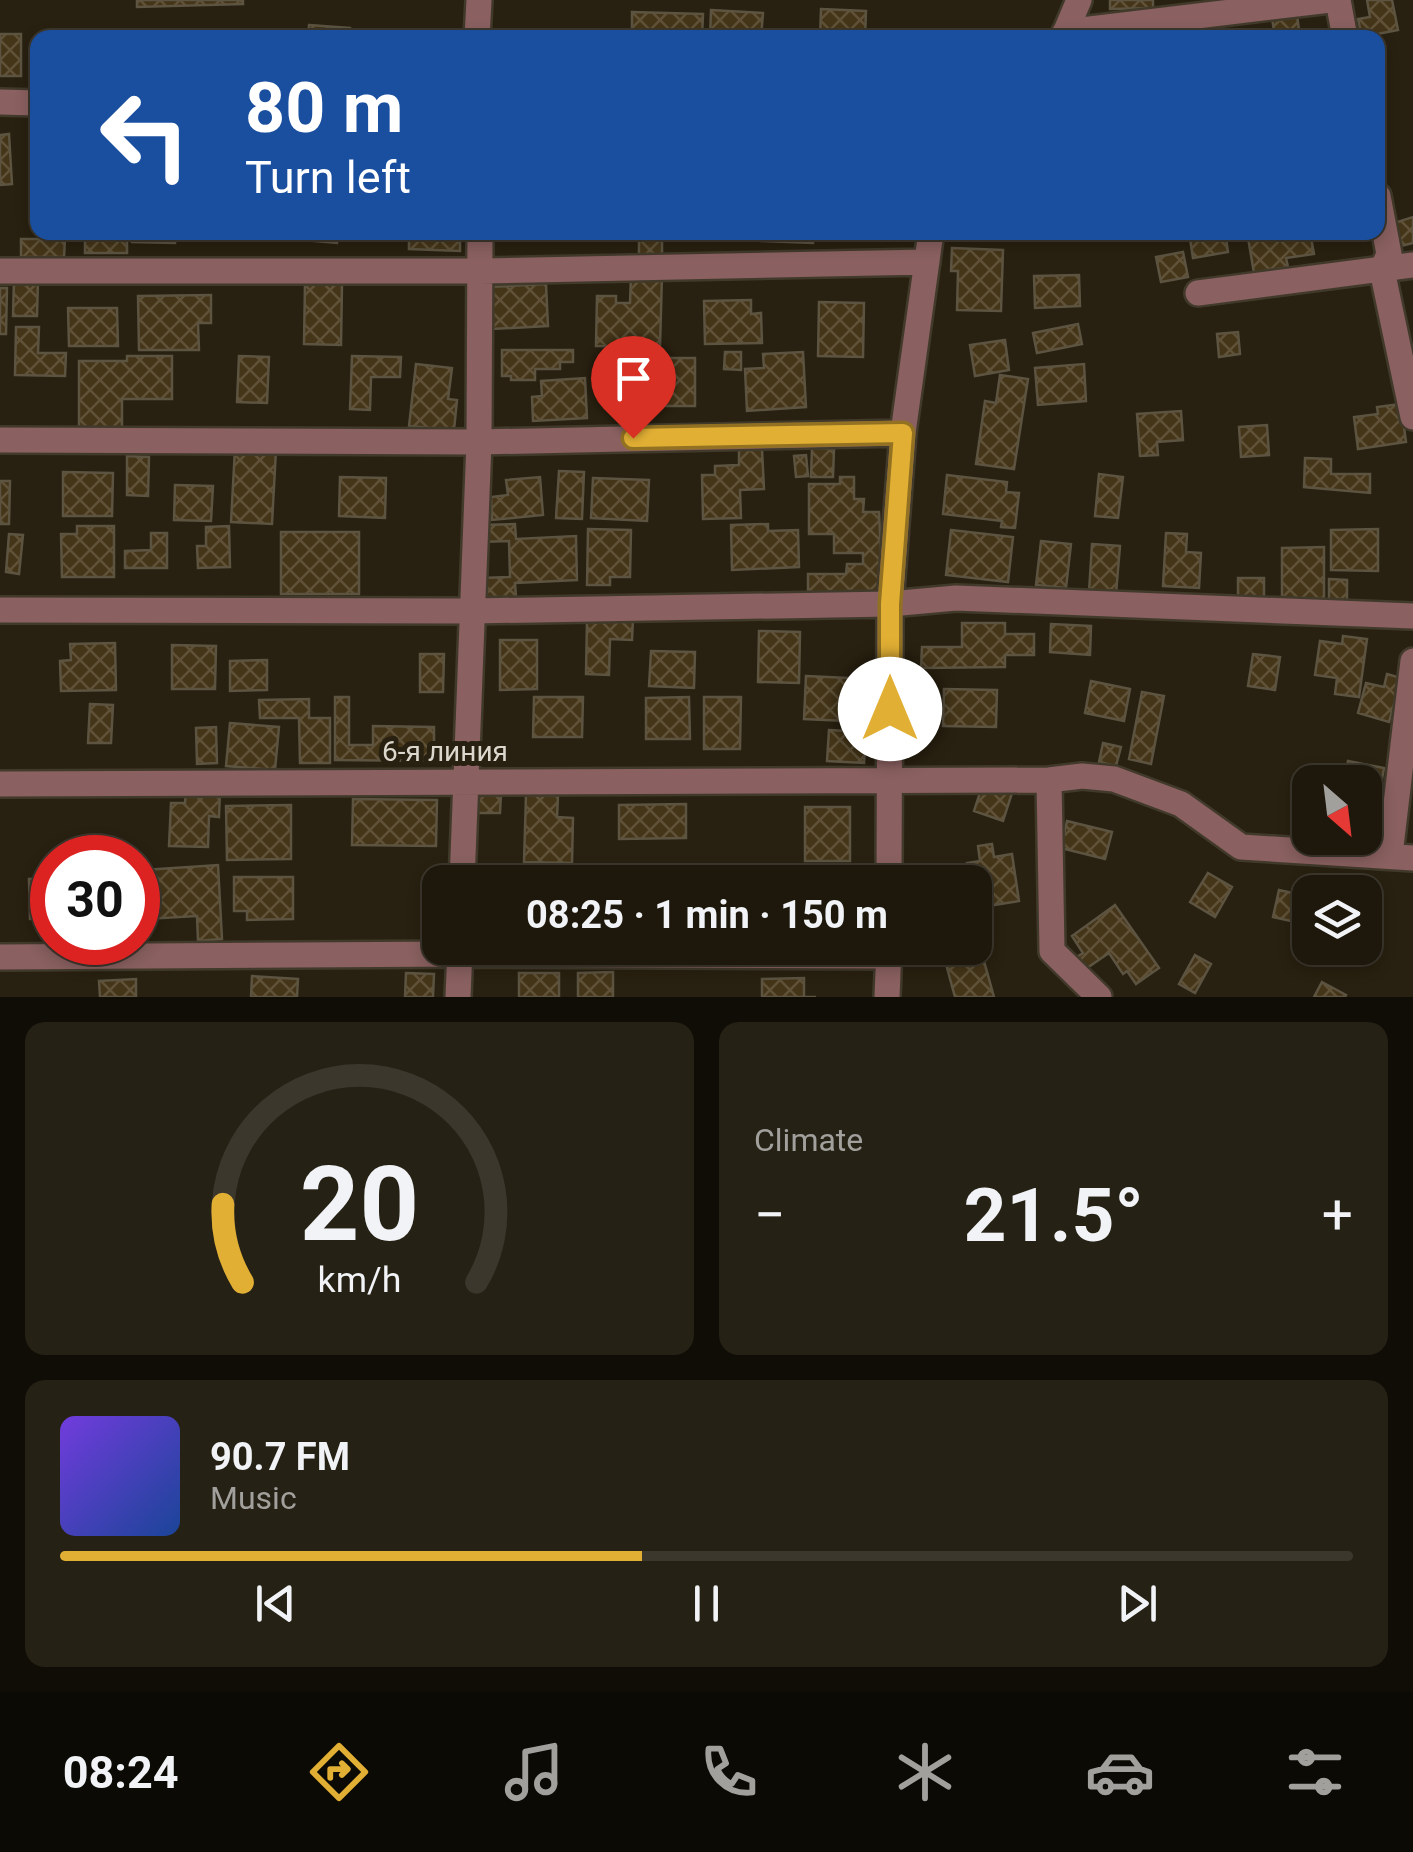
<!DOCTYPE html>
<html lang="en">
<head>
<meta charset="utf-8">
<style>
  :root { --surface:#1e180c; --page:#262115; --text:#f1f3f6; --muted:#a1a09d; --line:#3c372d; --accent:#e1af34 }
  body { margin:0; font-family:Roboto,sans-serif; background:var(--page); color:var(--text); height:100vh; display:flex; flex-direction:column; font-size:38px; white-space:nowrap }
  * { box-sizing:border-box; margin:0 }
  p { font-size:32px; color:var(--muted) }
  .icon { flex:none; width:55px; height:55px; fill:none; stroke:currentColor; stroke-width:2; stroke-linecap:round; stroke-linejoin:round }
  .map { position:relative; height:997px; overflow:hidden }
  .side { display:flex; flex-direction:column; gap:25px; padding:25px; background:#100d07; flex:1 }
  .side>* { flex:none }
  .guide { position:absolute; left:30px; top:30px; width:1355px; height:210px; border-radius:20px; box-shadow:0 5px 15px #0003,0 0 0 2px var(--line); background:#1a4fa0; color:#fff; overflow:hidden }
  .needle { width:65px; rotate:152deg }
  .fabs { position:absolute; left:1292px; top:765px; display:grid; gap:20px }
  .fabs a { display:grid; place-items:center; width:90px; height:90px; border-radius:20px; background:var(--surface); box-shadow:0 5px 15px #0003,0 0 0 2px var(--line); font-size:50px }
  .speed { position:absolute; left:30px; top:835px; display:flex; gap:20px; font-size:50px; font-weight:700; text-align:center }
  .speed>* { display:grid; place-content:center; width:130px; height:130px; border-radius:50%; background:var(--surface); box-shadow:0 5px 15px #0003,0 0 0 2px var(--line); line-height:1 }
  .speed .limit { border:15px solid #d22; background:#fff; color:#111 }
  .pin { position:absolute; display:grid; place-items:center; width:85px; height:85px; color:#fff; margin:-102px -42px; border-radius:50% 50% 50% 0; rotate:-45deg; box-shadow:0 0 10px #0007 }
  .pin .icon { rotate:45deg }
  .me { position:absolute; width:110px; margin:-55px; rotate:0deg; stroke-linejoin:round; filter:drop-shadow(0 0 8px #0008) }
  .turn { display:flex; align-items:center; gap:35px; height:210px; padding:0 50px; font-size:45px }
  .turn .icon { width:130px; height:130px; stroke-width:2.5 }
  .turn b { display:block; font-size:70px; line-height:85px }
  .big { font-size:75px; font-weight:700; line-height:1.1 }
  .side .widget { flex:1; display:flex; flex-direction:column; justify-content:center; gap:15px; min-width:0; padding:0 35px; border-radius:20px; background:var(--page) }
  .side .dial { align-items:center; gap:0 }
  .dial svg { height:260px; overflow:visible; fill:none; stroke:var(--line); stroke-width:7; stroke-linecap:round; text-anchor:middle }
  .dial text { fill:var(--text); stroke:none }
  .song { display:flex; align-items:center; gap:30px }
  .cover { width:120px; height:120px; border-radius:15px; background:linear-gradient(135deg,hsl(260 70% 55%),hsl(220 70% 35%)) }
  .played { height:10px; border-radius:5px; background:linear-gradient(90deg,var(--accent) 45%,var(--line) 45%) }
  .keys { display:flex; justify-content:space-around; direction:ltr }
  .heat { display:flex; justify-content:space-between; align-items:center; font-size:55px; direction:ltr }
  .side .tiles { flex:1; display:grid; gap:25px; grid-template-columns:1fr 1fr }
  .widget:last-child { grid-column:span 2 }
  .trip { position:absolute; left:422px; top:865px; width:570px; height:100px; border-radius:20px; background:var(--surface); box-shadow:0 5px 15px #0003,0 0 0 2px var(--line); font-weight:700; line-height:100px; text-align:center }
  .dock { display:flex; height:160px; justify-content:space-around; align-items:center; background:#0c0a05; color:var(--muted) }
  .dock .icon { width:70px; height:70px }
  .dock .selected { color:var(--accent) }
  .dock b { font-size:45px; color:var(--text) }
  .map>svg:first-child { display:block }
  .building { fill:url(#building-cross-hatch); stroke:#5c5341; stroke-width:2.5 }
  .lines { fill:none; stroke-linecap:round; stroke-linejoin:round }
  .minor-casing { stroke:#413a2b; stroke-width:30 }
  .minor { stroke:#8a6060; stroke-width:25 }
  .route-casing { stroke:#927222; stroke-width:25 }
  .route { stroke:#e1af34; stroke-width:18 }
  .labels { text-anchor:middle; stroke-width:10; stroke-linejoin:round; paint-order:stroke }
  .street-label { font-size:28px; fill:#ddd8ce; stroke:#282010 }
</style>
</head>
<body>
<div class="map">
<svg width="1413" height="997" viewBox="0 0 1413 997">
  <defs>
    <pattern id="building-cross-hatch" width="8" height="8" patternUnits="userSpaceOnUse" patternTransform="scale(2.5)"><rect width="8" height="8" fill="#443518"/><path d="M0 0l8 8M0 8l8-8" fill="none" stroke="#5f5238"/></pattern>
  </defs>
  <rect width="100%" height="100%" fill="#282010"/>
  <path class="building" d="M137,0H243V4L137,7Z
    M1110,0H1153V8L1110,9Z
    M1367,0H1392L1398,30L1362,37L1358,19L1370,17Z
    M1296,7L1300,38H1275L1271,11Z
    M821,9L866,11L865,38H820Z
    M711,10L763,13L761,38H710Z
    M632,12L703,14L702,38H632Z
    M309,25L350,28V38H308Z
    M546,30L596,32V38H546Z
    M399,32H450V38H399Z
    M0,34H21V76H0Z
    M9,134L12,184L0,185V135Z
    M1413,217V243L1401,246L1394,223Z
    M85,232H127V253H85Z
    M132,232H175V243L132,242Z
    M292,232H338L337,243L292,239Z
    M355,232H460V251L409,249V236Z
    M639,232H662V254L639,256Z
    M761,232H814L813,243L761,241Z
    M1189,232H1225L1228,252L1193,258Z
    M1247,232H1310L1314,254L1286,258L1288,267L1254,273Z
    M21,239H65L64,257H21Z
    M952,248L1003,250L1001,311L957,310L958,271H951Z
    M1183,252L1188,277L1161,282L1156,257Z
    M631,275H662L660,347L596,346L597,296H616V303H630Z
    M1079,275L1080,306L1035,308L1034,276Z
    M14,279H38L37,316H13Z
    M305,283L342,284L341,345L304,344Z
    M546,284L548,326L492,329L489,287Z
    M0,288H7L6,334H0Z
    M211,295V323H198L199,350H139L138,296Z
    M751,300V314L761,313L762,343L705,344L704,301Z
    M819,302L864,303L863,357L818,356Z
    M68,308H117L118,346H69Z
    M1078,324L1082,344L1037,353L1033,333Z
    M16,327H39L38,353H66L65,376L15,375Z
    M1238,332L1240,354L1219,357L1217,334Z
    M1005,340L1009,370L975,376L970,345Z
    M502,350H573V362H560V369H535V380H511V376H502Z
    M725,352H741V370L724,369Z
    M803,352L806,407L747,411L745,369L764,368L763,354Z
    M127,356H172V399H122V428H79V361H127Z
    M239,356L269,357L267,403L237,402Z
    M352,356L401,357L400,377H371L370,410L350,409Z
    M614,358L648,360L646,385L627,384V377L613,376Z
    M654,358H695V406H654Z
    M416,364L452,368L448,399L457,400L454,430L409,426Z
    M1084,364L1086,401L1038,405L1035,368Z
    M1000,375L1028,379L1014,469L976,464L985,401L996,403Z
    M585,378L587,418L533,421L532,397L542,396L541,381Z
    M1401,404L1406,442L1358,449L1354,417L1378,414L1377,407Z
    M1181,411L1183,440L1157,442L1158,455L1140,456L1137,414Z
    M1267,425L1269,455L1241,457L1239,427Z
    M235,448L276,450L272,524L231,522Z
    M812,448L834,449L833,477H811Z
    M762,449L764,489L740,490L741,518L703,519L702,475H715V466L739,465V450Z
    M806,455L808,476L796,477L794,456Z
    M127,456L149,457L148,496L127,495Z
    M1305,458L1331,459V474H1370V493L1304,487Z
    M559,471L584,472L582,519L556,518Z
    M63,472L113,473L112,516H63Z
    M1099,474L1123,477L1118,518L1095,516Z
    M947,475L1007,482L1006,492L1019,493L1015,528L1001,527L1002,521L943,514Z
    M340,477L386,478L385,518L339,516Z
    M540,477L543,515L492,520L491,497L508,495L506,480Z
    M840,477H854V499H864L863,512H879L883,597L808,596V574H846L847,564H863V553H834V534H809V484H840Z
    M593,478L649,480L647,521L591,518Z
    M0,481H10L9,524H0Z
    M175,485L213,486L211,521L174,520Z
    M515,524L516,539L576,536L577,580L515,583L516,597L480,599V578L510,577L509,541L481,542L480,525Z
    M768,524V531L798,530L799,567L732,570L731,525Z
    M77,526H114V577H62L61,534H77Z
    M229,526L230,567L198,568L197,546H206V527Z
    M588,529L631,530L630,577H610V585H587Z
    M1378,529V571L1331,570V530Z
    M951,530L1013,537L1008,582L946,575Z
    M281,532H359V594H281Z
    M151,533H167V568H125V551L151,550Z
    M1166,533L1187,534L1186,552L1201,553L1199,588L1163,586Z
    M9,534L23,535L19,574L6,572Z
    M1041,541L1071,544L1066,588L1036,585Z
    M1092,544L1120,546L1116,594L1089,592Z
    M1324,547V599L1282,600V548Z
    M1238,578H1264V600L1238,599Z
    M1329,579L1347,580V603H1329Z
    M587,620H633L632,640L610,639L609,675L586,674Z
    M962,623H1005V634H1034V655H1005V667L921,668L922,647H962Z
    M1051,624L1091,626L1090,655L1050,652Z
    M759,631L800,632L799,683L758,682Z
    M1343,636L1367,639L1359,697L1335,694L1337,678L1315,675L1320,641L1342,644Z
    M500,640H537V689L500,690Z
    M115,643L116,690L61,691L60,661L71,660L70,644Z
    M172,645L216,646L215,689H172Z
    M651,651L695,652L694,688L649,686Z
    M420,654H444L443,692H420Z
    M1253,654L1280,657L1275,690L1248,686Z
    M267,660V690L230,691V661Z
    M1387,674L1401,678L1389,722L1358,713L1366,683L1384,687Z
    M806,676L870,679L868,722L804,719Z
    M1091,681L1130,689L1124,721L1085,713Z
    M944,689L997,690L996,727L943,726Z
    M1142,692L1164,696L1151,764L1129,759Z
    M335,697H349V745H373V726L434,727V761L335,760Z
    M534,697H583L582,737H533Z
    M689,697L690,739H646V698Z
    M704,697H741L740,749H704Z
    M309,699V718H330V763H300L299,718H260L259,700Z
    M90,704L113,705L111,743H88Z
    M230,723L279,727L275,770L226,766Z
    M216,727L217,763L197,764L196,728Z
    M829,730L866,732L864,763L827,761Z
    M1103,743L1121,747L1116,766L1099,762Z
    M1348,761L1384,768L1380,790L1365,788V782H1345Z
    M984,780L1013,790L1003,821L974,811Z
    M186,789L220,791L219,817L209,816L208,847L169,846L171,803H185Z
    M474,794H501L500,813H474Z
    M526,795L558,796L557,817L573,818L572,863L524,862Z
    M353,799L437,800L436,846L352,845Z
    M686,804V838L619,839V805Z
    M291,805V859L227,860L226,806Z
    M805,807H850V861H805Z
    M1067,821L1112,832L1105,859L1061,848Z
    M992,844L994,857L1012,854L1019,901L975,908V882H970L967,863L980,861L978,846Z
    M218,865L222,939L198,941L197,916L146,919L144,870Z
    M1208,873L1232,887L1215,917L1190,902Z
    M234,877H293V919L247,920V911H234Z
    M52,878V918L30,919L29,879Z
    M1279,890L1306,896L1300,923L1273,917Z
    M1115,905L1159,968L1136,984L1127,971L1123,974L1109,953L1084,970L1075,958L1083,953L1072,936Z
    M982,954L994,997H955L946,964Z
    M1195,955L1211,964L1195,993L1179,984Z
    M613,972V997H578V973Z
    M406,973L434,974L433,997H405Z
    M519,973H559V997H519Z
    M252,976L298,979L297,997H251Z
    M804,978V997H816H762V979Z
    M136,979V997H100L99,981Z
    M1322,982L1346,995L1345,997H1314Z"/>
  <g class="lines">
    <g class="minor-casing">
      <path id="minor" d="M1338,0L1345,38
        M1065,32L1330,0
        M477,38L479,0
        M1063,38L1079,0
        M0,102L38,103
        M1378,196L1389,254L1382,270L1413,417
        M0,271H481L927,262
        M1198,293L1413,265
        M0,440L479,442L903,433
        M0,610L471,611L890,604L956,598L1413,616
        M1049,780L1052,951L1099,997
        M0,784L1049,780L1082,776L1114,779L1181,804L1241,847L1413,858
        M1390,855L1413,661
        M462,882L479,442L480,232
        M889,882L890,604L903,433L931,232
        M0,957L460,954L888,956
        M458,997L460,948
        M887,997L889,948"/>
    </g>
    <use href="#minor" class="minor"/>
  </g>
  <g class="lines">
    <g class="route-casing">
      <path id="route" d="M633,438L903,433L890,604V709"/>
    </g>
    <use href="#route" class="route"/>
  </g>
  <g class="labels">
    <g class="street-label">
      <text x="445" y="761">6-я линия</text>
    </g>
  </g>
</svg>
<div class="fabs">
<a><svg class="needle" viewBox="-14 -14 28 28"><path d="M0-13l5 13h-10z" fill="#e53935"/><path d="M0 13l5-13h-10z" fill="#a1a09d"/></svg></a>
<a><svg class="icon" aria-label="layers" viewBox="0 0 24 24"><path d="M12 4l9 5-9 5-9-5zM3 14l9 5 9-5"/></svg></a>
</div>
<div class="speed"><div class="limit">30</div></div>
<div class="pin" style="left:633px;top:438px;background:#d93025"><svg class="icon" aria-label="arrive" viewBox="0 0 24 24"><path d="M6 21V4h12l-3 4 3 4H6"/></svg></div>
<svg class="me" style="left:890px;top:709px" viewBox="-20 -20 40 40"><circle r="19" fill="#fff"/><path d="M0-13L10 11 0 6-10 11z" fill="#e1af34"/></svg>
<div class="trip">08:25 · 1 min · 150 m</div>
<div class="guide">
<div class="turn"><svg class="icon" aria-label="left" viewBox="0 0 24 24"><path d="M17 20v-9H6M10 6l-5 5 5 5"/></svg><div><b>80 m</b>Turn left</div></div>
</div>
</div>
<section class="side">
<div class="tiles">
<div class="widget dial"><svg viewBox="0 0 100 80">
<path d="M14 69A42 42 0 1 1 86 69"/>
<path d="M14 69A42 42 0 0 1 8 45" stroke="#e1af34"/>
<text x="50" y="56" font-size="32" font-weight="700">20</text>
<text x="50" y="72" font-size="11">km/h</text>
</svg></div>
<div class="widget"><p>Climate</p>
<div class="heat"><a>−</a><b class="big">21.5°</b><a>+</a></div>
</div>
<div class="widget">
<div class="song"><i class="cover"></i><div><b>90.7 FM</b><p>Music</p></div></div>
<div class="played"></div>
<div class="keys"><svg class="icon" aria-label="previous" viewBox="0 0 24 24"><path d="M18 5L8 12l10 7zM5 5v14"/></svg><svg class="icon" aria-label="pause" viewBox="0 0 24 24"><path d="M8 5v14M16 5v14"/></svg><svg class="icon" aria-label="next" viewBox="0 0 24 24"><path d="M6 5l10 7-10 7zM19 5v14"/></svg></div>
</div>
</div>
</section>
<nav class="dock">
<b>08:24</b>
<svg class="icon selected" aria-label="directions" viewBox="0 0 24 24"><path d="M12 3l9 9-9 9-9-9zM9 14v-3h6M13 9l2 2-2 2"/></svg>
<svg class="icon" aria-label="music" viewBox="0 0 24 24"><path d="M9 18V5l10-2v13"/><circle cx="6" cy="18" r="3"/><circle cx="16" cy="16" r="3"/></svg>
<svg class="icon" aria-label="phone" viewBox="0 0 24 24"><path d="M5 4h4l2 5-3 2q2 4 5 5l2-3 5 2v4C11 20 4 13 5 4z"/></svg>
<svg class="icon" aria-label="climate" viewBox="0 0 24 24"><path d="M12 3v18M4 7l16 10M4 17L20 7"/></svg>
<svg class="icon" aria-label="car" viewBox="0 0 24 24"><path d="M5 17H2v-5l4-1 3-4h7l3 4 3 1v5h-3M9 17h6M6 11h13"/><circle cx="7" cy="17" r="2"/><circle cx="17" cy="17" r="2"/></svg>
<svg class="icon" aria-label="filters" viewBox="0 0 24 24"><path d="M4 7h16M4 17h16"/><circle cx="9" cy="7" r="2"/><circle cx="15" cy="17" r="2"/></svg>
</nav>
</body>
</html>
